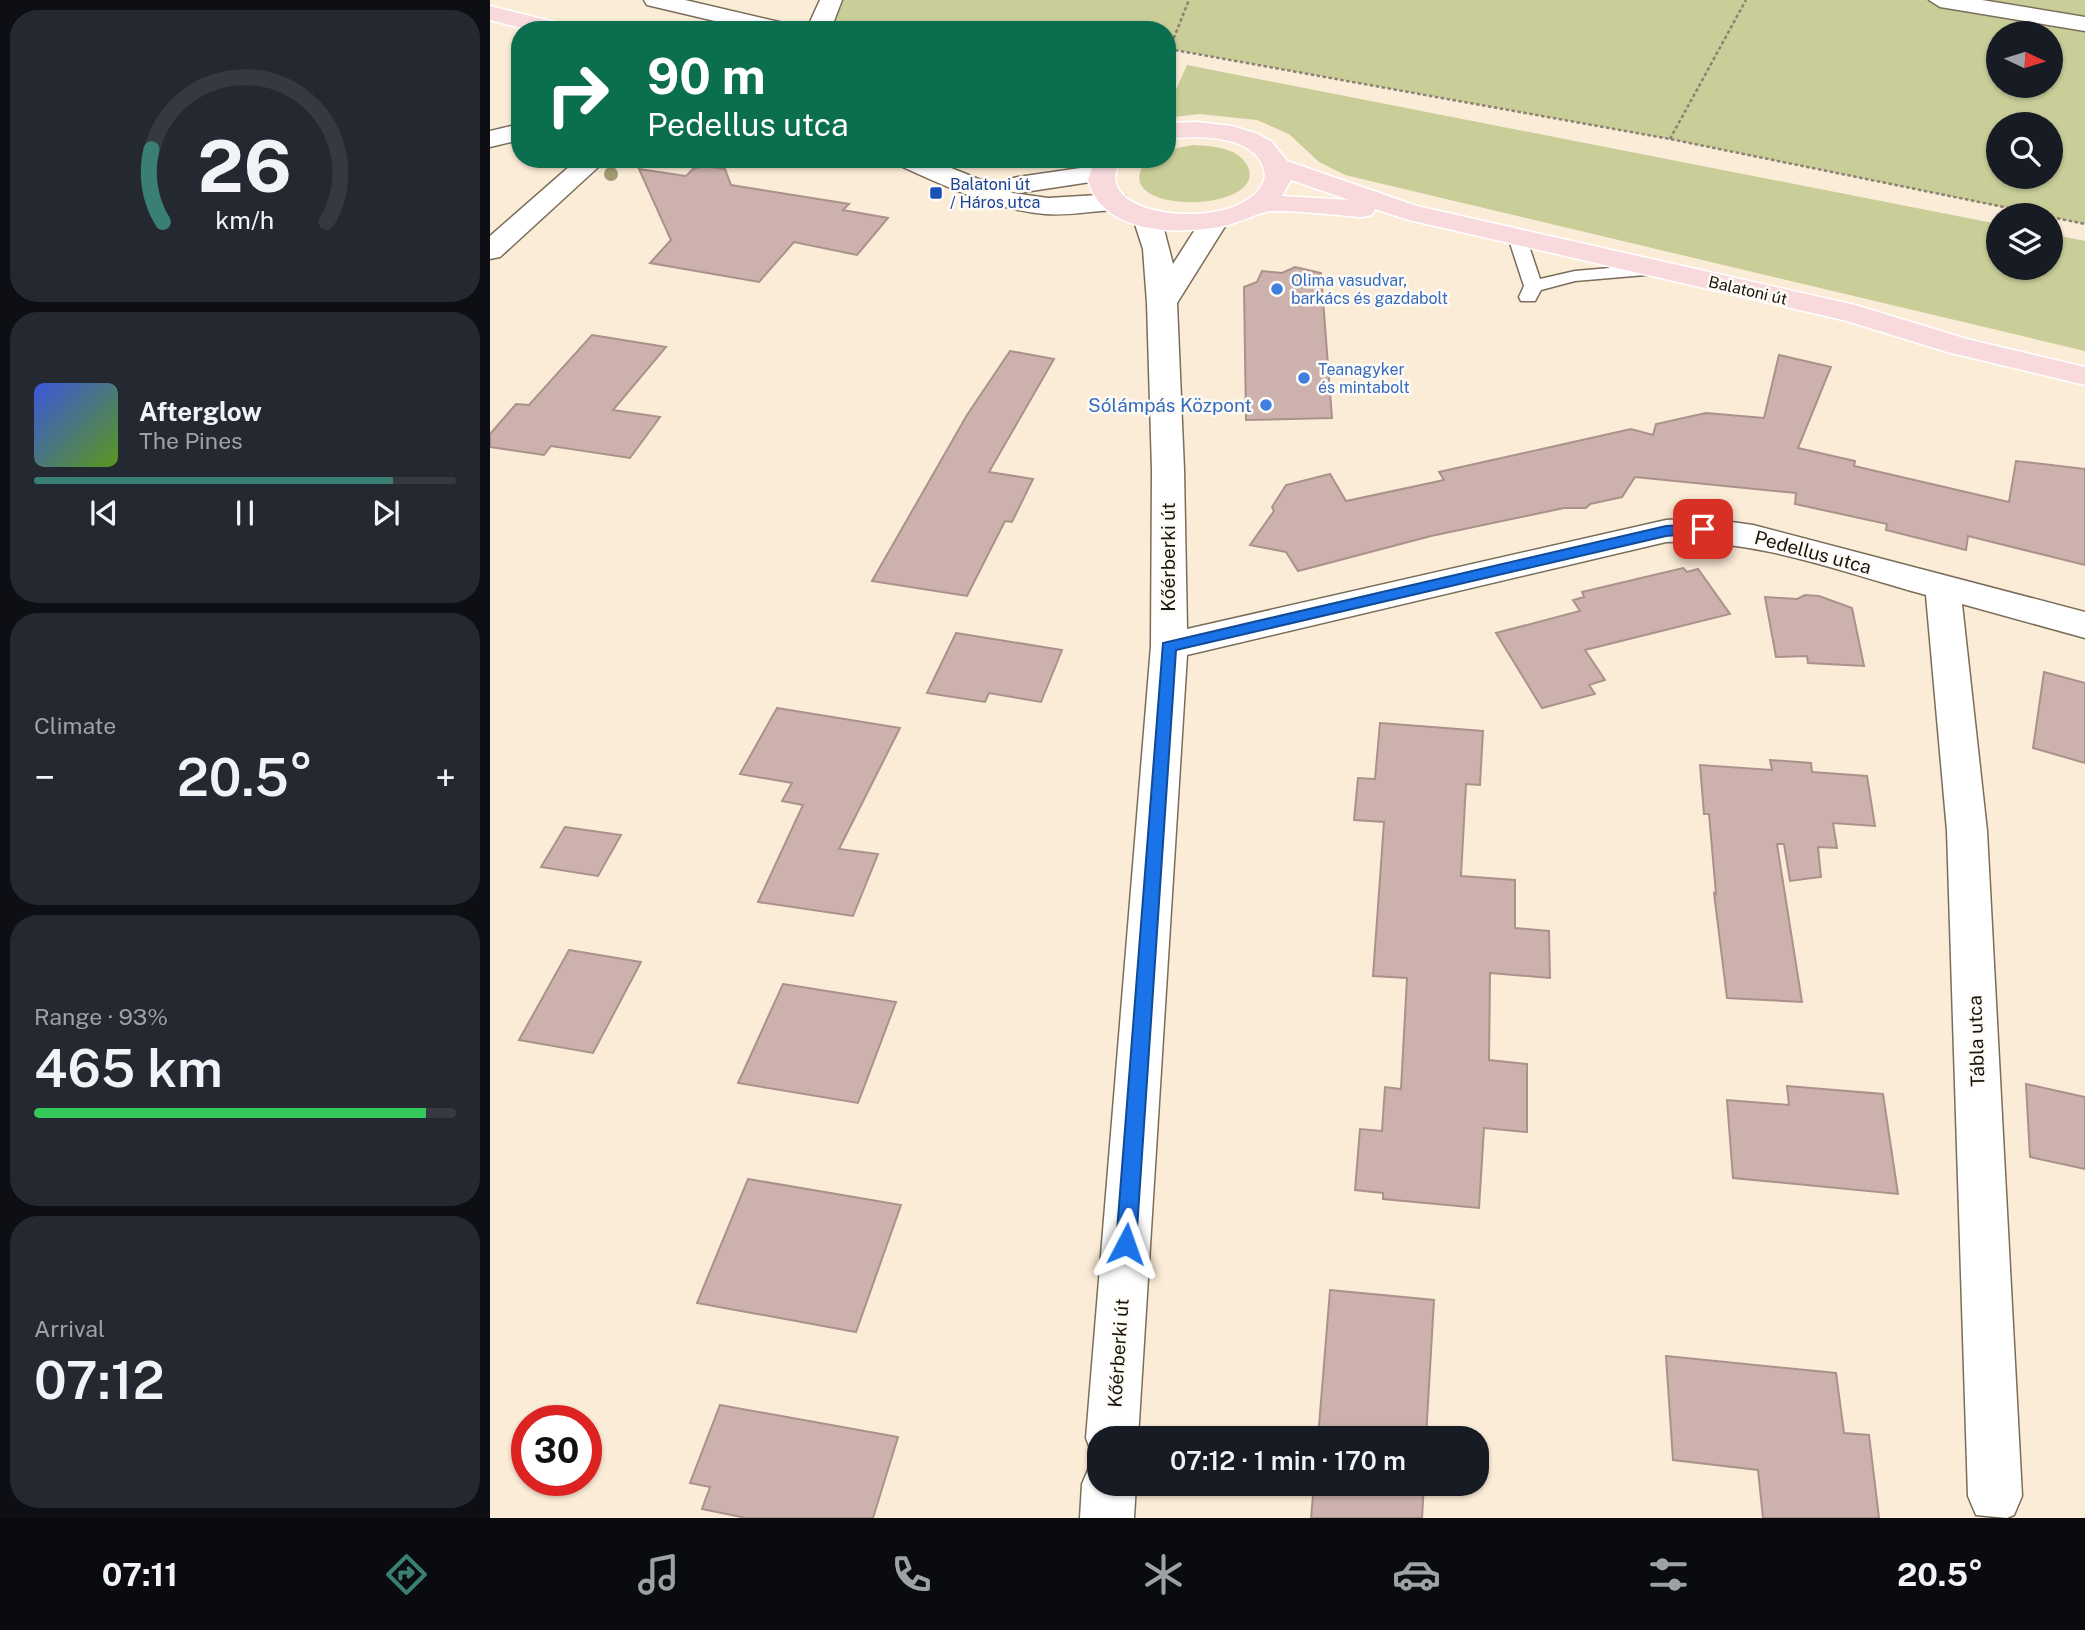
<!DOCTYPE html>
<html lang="en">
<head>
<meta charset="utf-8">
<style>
  :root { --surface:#171b24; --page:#242831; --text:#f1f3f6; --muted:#9ea1a6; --line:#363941; --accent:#3a7f74 }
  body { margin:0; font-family:"Public Sans",sans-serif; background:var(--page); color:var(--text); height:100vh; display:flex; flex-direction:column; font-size:26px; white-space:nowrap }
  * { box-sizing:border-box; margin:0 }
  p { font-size:23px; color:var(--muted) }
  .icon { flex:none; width:38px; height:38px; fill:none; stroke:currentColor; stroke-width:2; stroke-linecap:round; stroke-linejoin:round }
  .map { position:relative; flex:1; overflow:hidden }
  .details { display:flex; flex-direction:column; gap:10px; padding:10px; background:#0d0f14; width:490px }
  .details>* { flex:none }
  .top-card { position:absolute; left:21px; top:21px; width:665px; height:147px; border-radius:28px; box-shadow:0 2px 5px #0004; background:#0b6e4f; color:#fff; overflow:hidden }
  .needle { width:46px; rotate:94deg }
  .controls { position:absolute; left:1496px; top:21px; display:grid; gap:14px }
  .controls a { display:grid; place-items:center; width:77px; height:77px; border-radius:50%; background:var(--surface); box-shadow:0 2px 5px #0004; font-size:35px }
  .speed { position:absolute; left:21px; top:1405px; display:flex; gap:14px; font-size:35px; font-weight:700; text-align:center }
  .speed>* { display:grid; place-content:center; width:91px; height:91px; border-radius:50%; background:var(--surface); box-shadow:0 2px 5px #0004; line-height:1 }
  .speed .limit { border:10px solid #d22; background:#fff; color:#111 }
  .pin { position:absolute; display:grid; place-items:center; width:60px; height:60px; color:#fff; margin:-30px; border-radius:14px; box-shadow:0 4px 10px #0006 }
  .me { position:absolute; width:77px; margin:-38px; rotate:4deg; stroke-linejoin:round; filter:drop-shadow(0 0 5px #0008) }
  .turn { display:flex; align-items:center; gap:24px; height:147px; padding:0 21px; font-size:32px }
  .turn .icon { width:91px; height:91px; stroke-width:2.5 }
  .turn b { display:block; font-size:49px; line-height:60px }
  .big { font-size:52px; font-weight:600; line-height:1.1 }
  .details .widget { flex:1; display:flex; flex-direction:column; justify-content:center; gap:10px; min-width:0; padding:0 24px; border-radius:28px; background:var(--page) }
  .details .dial { align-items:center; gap:0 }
  .dial svg { height:182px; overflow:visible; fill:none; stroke:var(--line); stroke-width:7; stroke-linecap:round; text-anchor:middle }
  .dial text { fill:var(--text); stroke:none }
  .song { display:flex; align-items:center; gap:21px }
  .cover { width:84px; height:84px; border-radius:10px; background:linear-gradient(135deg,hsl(230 70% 55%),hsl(90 70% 35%)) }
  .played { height:7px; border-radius:4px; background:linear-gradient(90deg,var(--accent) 85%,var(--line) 85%) }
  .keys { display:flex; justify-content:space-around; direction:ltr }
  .heat { display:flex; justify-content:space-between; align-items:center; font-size:38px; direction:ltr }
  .charge { height:10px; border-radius:5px; background:linear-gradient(90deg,#34c759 93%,var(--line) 0) }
  .trip { position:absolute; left:597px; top:1426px; width:402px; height:70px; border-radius:28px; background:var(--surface); box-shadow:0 2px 5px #0004; font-weight:600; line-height:70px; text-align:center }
  .menu { display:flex; height:112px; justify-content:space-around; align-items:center; background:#090b0e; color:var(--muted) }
  .menu .icon { width:49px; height:49px }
  .menu .on { color:var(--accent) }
  .menu b { font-size:32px; color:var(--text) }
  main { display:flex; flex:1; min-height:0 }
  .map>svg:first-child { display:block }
  .green { fill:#c9ce99; fill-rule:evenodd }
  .building { fill:#cdb1ac; stroke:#ab918b; stroke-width:2 }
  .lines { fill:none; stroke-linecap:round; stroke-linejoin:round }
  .lane-casing { stroke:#7a6d5a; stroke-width:3 }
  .street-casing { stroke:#7a6d5a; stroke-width:3 }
  .secondary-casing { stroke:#7a6d5a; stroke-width:3 }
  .primary-casing { stroke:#fff; stroke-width:3 }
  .path { stroke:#8c8273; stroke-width:2.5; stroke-dasharray:3.5 2.5; stroke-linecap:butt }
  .lane { fill:#fff; fill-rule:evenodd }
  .street { fill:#fff; fill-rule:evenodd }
  .secondary { fill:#fff; fill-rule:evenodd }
  .primary { fill:#f8dadd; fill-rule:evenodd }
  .tree { fill:#a19c71 }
  .route { fill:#1a73e8; stroke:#114b97; stroke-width:2 }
  .transit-dot { fill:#1a4fb4; stroke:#fefbf7; stroke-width:2.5 }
  .shop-dot { fill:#3f7fe0; stroke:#fefbf7; stroke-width:2.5 }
  .labels { text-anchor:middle; stroke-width:5; stroke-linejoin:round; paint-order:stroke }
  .far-transit-label { font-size:16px; fill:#164399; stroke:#fefbf7; text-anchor:start }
  .far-shop-label { font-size:16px; fill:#366cbe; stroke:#fefbf7; text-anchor:start }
  .far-street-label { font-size:16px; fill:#19140c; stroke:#fefbf7 }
  .shop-label { font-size:19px; fill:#366cbe; stroke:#fefbf7; text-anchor:end }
  .street-label { font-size:19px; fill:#19140c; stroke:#fefbf7 }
</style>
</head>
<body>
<main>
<section class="details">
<div class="widget dial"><svg viewBox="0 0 100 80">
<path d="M14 69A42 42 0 1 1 86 69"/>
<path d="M14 69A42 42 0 0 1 9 37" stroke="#3a7f74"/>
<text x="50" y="56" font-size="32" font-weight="700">26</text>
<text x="50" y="72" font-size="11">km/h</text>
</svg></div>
<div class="widget">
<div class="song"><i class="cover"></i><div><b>Afterglow</b><p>The Pines</p></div></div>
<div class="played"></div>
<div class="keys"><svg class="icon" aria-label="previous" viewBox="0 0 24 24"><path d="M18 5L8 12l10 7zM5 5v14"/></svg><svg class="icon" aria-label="pause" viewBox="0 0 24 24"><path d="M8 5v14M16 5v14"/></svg><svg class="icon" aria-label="next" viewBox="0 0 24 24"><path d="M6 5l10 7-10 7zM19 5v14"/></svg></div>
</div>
<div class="widget"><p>Climate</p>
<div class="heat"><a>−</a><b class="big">20.5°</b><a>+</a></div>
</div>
<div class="widget"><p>Range · 93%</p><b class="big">465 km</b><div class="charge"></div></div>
<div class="widget"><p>Arrival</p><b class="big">07:12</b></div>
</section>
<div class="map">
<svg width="1595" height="1518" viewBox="0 0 1595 1518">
  <rect width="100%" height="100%" fill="#fbecd7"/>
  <path class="green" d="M341,0H1595V224L1180,139L680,49L677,55V30H328ZM1508,33H1561V86H1508ZM1508,124H1561V177H1508Z
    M697,65L1508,224V268H1561V234L1595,241V351L855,175L829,162L799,134L767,120L709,114L677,118V110Z
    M703,145C721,146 747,147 757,165C783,214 609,217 658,159H677V150Z"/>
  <path class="building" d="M214,166L235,169L241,185L359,204L353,210L398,218L367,255L304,242L269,282L160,263L181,240L149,169L196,176L203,169Z
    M805,267L831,273L842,418L756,420L754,287L767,282L772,271L792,273Z
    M102,335L176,347L123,410L170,417L140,458L61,446L54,455L0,447V434L26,404L39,405Z
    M520,351L564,359L499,472L543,479L522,522L515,521L477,596L382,581L477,415Z
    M1289,355L1341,367L1308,448L1365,461L1364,466L1519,502L1526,461L1595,469V565L1478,536L1476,550L1396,530L1397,524L1305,504L1306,493L1145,477L1132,497L1100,504L1096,508H1074L941,536L808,571L796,552L760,545L784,511L782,507L796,485L840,474L856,501L954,480L949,472L1141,429L1163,435L1166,424L1216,413L1274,418Z
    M1193,568L1197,572L1208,569L1240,614L1095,650L1115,680L1099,685L1105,694L1052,708L1006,633L1090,611L1083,600L1094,597L1092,592Z
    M1315,595L1329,596L1362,608L1374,666L1318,663L1317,656L1286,657L1275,597L1307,599Z
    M466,633L572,650L551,702L499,693L495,702L437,693Z
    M1554,672L1595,683V763L1543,748Z
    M287,708L410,728L349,849L388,854L363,916L268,902L313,805L292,801L302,783L250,774Z
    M890,723L993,731L990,785L976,784L971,876L1025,880V928L1059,931L1060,978L1000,973L999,1060L1037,1064V1132L994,1128L989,1208L893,1199V1193L865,1190L870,1129L892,1131L895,1087L911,1089L917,978L883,976L894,822L864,820L868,778L885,779Z
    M1280,760L1321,763L1322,772L1377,776L1385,826L1343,823L1347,848L1328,847L1331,877L1300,881L1294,844H1287L1312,1002L1237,998L1224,893L1226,894L1219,814H1214L1210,765L1282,770Z
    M75,827L131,835L108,876L51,867Z
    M79,950L151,962L103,1053L29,1040Z
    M293,984L406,1002L368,1103L248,1083Z
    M1536,1084L1595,1097V1169L1540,1157Z
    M1297,1086L1393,1094L1408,1194L1243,1178L1237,1100L1299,1105Z
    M258,1179L411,1205L366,1332L207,1303Z
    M840,1290L944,1300L936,1438H828Z
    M1176,1356L1346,1373L1354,1433L1379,1435L1389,1518H1273L1268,1470L1183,1460Z
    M230,1405L408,1437L383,1518H256L212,1509L220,1487L200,1483Z
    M824,1484H934L932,1518H821Z"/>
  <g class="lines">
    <g class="lane-casing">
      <path id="lane" d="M1027,232L1036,237L1050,279L1085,271L1167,264L1176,269L1167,274L1085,281L1051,290L1045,301H1031L1029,297L1034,286L1018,237Z"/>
    </g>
    <g class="street-casing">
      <path id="street" d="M154,0H195L302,25L306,30H263L157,5Z
        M330,0H352L341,29L312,30L319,24Z
        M1439,0H1492L1595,17V31L1450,7Z
        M88,159H117L10,257L0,259V236Z
        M657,210L667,212L671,218L683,264L715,214H735L739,220L687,303L694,470L697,629L1176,520L1213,518L1263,525L1595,612V638L1472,604L1497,831L1532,1496L1524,1515L1517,1518L1486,1515L1478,1496L1457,831L1436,595C1352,572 1265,538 1176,542L697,655L648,1438H609V1459L603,1457L596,1438L661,646L662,470L657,303L653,249L643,218L647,212Z
        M609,1461V1484H646L644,1518H590L592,1484L600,1465Z"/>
    </g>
    <g class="secondary-casing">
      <path id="secondary" d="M30,124V140L0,147V131Z
        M404,159H439L523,193L558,198L625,194L635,196L639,202L635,208L625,210C602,211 578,216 555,214C501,209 456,186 408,165Z
        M611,165L620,167L624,173L620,179L528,193L519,191L515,185L519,179L528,177Z"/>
    </g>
    <g class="primary-casing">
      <path id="primary" d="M0,6L77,25L81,30H39L0,20Z
        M707,122L742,126L768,134L782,142L797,161L927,206L1365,305L1477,339L1595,367V385L1457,352L1357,321L919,220L885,209L882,215L872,217C853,216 789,208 775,212C761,216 748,223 734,226C690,235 612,235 598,180L605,159H632C589,221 763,236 775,176C771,134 709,135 677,139V123ZM801,180L859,200L792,196Z"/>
    </g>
    <path class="path" d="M679,49L1180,139L1553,215
      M677,55L699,0
      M1180,139L1256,0
      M1561,217L1595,224"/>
    <use href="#lane" class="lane"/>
    <use href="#street" class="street"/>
    <use href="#secondary" class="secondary"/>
    <use href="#primary" class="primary"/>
  </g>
  <circle class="tree" cx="121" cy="174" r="7"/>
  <path class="route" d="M1213,524L1218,526V532L1176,536L686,650L646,1244L643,1251L636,1254L629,1251L626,1244L673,643L1176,526Z"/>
  <rect class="transit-dot" x="439" y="186" width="14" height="14" rx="3.5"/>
  <g class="shop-dot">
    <circle cx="787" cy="289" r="7"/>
    <circle cx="814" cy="378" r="7"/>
    <circle cx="776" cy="405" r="7"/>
  </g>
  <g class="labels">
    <g class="far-transit-label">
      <text x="460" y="190">Balatoni út<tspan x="460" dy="18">/ Háros utca</tspan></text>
    </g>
    <g class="far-shop-label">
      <text x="801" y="286">Olima vasudvar,<tspan x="801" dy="18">barkács és gazdabolt</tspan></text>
      <text x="828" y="375">Teanagyker<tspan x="828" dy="18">és mintabolt</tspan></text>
    </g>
    <g class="far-street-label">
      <text transform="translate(1258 290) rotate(13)" y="6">Balatoni út</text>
    </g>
    <g class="shop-label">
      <text x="762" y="412">Sólámpás Központ</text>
    </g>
    <g class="street-label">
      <text transform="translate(1323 552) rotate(15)" y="7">Pedellus utca</text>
      <text transform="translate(678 557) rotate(-90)" y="7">Kőérberki út</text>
      <text transform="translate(1486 1041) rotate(-92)" y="7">Tábla utca</text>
      <text transform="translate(628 1353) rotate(-86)" y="7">Kőérberki út</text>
    </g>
  </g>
</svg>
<div class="controls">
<a><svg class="needle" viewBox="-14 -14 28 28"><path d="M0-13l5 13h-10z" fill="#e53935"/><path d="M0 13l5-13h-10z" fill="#9ea1a6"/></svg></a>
<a><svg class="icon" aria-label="search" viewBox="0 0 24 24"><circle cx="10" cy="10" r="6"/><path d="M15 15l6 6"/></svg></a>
<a><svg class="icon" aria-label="layers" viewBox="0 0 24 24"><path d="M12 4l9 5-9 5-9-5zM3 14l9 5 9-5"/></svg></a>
</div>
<div class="speed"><div class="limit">30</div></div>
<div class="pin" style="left:1213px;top:529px;background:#d93025"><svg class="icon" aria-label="arrive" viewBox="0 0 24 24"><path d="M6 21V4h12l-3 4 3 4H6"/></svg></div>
<svg class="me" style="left:636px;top:1244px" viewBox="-20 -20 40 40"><path d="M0-17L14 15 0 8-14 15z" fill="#1a73e8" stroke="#fff" stroke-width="4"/></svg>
<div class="trip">07:12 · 1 min · 170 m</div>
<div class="top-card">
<div class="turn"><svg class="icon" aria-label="right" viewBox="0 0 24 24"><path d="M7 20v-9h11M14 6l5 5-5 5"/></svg><div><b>90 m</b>Pedellus utca</div></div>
</div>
</div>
</main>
<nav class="menu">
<b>07:11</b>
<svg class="icon on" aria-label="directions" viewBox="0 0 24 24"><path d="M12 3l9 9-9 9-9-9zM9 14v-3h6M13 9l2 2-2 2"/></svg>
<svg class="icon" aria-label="music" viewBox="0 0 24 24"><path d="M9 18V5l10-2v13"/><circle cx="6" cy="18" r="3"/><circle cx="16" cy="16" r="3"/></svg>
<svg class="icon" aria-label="phone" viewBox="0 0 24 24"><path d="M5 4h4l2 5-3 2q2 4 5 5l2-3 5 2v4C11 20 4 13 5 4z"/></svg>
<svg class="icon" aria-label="climate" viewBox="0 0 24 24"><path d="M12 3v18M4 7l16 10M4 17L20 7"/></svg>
<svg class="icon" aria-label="car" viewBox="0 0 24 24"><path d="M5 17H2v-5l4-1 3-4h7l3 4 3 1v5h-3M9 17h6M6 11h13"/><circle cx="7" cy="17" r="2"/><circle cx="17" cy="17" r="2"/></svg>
<svg class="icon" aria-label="filters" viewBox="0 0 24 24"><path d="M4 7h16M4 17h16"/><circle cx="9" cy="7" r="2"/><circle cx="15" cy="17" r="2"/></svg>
<b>20.5°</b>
</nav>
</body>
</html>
